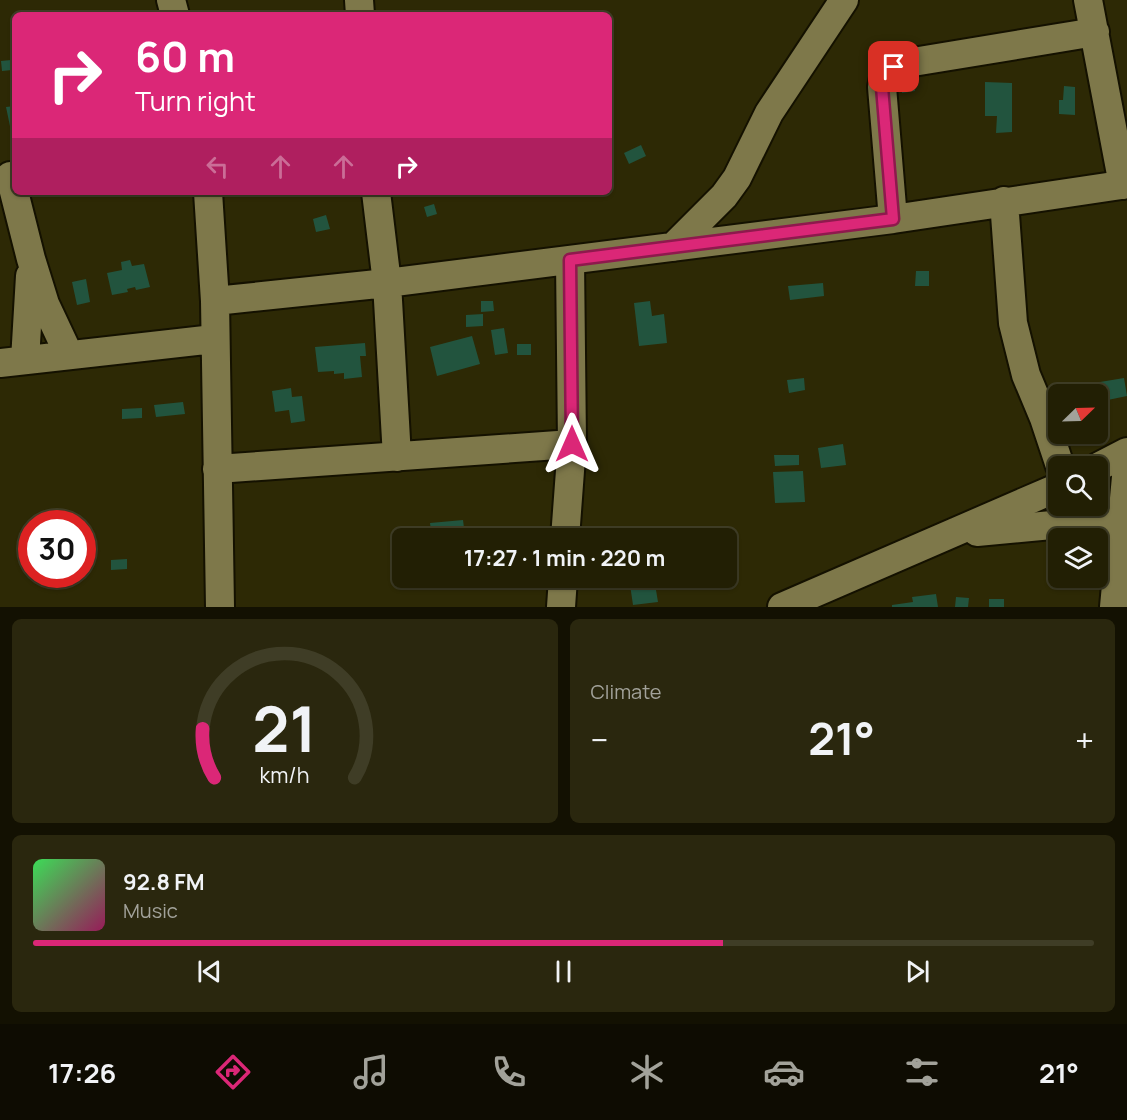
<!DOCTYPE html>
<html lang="en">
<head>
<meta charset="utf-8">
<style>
  :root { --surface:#221f04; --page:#2a270e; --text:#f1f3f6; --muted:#a2a29a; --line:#3f3d26; --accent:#db2777 }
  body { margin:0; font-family:Manrope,sans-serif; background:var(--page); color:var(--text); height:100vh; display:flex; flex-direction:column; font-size:22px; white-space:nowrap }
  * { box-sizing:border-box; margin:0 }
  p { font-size:20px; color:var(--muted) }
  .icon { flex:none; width:33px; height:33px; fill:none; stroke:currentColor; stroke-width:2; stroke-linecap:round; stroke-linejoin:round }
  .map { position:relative; height:607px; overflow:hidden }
  .details { display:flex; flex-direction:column; gap:12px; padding:12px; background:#131102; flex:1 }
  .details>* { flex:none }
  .banner { position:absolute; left:12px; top:12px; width:600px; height:183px; border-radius:9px; box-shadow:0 2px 4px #0004,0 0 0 2px var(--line); background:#db2777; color:#fff; overflow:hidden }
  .needle { width:39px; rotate:67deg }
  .fabs { position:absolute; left:1048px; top:384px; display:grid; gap:12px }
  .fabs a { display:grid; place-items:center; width:60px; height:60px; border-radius:9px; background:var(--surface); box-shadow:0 2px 4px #0004,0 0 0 2px var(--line); font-size:30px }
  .speed { position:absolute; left:18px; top:510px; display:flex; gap:12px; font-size:30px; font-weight:700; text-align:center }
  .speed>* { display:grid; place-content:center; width:78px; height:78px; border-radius:50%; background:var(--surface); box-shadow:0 2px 4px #0004,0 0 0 2px var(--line); line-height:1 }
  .speed .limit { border:9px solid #d22; background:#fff; color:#111 }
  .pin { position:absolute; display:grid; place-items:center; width:51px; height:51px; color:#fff; margin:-26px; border-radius:12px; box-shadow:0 3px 9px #0006 }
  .me { position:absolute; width:66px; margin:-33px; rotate:0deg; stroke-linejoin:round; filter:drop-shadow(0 0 4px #0008) }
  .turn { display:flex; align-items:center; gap:21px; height:126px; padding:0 24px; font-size:27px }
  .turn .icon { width:78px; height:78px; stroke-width:2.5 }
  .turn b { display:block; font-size:42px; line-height:51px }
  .lanes { display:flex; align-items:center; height:57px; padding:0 24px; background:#0003; justify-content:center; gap:30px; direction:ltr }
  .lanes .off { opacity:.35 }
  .big { font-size:45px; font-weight:700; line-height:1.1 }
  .details .card { flex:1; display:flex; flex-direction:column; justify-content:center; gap:9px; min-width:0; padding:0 21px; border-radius:9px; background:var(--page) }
  .details .dial { align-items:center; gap:0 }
  .dial svg { height:156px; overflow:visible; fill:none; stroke:var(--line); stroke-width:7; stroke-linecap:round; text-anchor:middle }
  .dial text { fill:var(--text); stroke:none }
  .song { display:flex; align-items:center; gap:18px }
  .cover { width:72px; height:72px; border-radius:9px; background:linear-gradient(135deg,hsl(130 70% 55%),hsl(330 70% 35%)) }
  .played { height:6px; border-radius:3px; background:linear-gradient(90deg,var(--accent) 65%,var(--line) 65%) }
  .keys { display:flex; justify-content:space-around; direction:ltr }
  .heat { display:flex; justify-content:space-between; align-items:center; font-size:33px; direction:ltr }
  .details .tiles { flex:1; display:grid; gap:12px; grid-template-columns:1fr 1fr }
  .card:last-child { grid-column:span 2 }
  .trip { position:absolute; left:392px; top:528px; width:345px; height:60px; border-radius:9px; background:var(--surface); box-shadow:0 2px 4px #0004,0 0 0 2px var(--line); font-weight:700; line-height:60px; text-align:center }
  .tab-bar { display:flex; height:96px; justify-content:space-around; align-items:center; background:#0e0c02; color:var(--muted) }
  .tab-bar .icon { width:42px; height:42px }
  .tab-bar .active { color:var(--accent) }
  .tab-bar b { font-size:27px; color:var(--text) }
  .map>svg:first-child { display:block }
  .building { fill:#22543e }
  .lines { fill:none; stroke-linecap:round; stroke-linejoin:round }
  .minor-casing { stroke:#141100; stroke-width:32 }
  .minor { stroke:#7e784a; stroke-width:28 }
  .route-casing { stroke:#8e194d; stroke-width:15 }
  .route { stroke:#db2777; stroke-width:10 }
</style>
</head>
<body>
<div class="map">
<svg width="1127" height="607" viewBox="0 0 1127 607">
  <rect width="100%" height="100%" fill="#2d2905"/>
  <path class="building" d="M11,60L12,70L2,71L1,61Z
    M914,80L915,91L902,93L901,81Z
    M985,82L1012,83V132L996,133L997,116H985Z
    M1064,86L1075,87V115L1059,114V100H1063Z
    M15,106V130L11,131L6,107Z
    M641,145L646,156L629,164L624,153Z
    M434,204L437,214L427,217L424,207Z
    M326,215L330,229L316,232L313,219Z
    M130,260L132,266L144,264L150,287L136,290L135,287L127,289L128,292L112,295L107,273L122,270L121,262Z
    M916,271H929V286H915Z
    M86,279L90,302L77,305L72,282Z
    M823,283L824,296L790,300L788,286Z
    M481,301H493L494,311L481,312Z
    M650,301L652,316L664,314L667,343L639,346L634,303Z
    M483,314V326L466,327V315Z
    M504,328L508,353L495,355L491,330Z
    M472,336L480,364L437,376L430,347Z
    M365,343L366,356H360L362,377L344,379V373L334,374V371L318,372L315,347Z
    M517,344H531V355H517Z
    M804,378L805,390L789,393L787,380Z
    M1124,378L1127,396L1098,402V394H1090L1088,384Z
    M291,388L292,397L302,396L305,421L291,423L289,410L275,412L272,391Z
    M183,402L185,414L156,417L154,405Z
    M142,408V418L122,419V409Z
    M843,444L846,465L821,468L818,448Z
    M774,455H799V465L775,466Z
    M803,471L805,502L775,503L773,472Z
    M463,520L465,536L432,538L430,523Z
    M127,559V569L111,570V560Z
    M629,578H654L658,602L633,605Z
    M936,594L938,607H892V605L913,602L912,597Z
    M956,597L969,598L968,607H955Z
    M989,599H1004V607H989Z"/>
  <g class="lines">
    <g class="minor-casing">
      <path id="minor" d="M171,0L175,15
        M359,0L360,15
        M1088,0L1123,185
        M10,176L31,259L45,304L69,355
        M208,192L215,301L220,607
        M376,192L387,283L397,457
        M1004,201L1013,323L1026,375L1044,418L1060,466
        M893,219L882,87L885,73L894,67L913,62L1095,32
        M673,247L724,196L737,178L769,113L844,0
        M215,301L387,283L893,219L1127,184
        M25,360L30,276
        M0,363L214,339
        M1098,467L1127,452
        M217,469L572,444
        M977,532L1127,518
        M565,538L572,444L570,260
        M561,607L563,578
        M782,607L1059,487
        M1114,607L1127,466"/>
    </g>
    <use href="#minor" class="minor"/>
  </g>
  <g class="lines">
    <g class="route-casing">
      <path id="route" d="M572,444L570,260L893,219L882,87L885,74L894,67"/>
    </g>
    <use href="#route" class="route"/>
  </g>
</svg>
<div class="fabs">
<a><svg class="needle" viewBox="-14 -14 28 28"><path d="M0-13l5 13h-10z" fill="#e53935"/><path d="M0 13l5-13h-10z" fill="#a2a29a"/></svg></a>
<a><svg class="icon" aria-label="search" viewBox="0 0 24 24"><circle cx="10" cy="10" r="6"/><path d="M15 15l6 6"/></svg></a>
<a><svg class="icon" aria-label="layers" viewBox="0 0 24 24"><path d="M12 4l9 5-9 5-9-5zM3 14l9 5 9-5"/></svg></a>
</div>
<div class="speed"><div class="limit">30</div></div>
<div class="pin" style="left:894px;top:67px;background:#d93025"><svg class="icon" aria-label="arrive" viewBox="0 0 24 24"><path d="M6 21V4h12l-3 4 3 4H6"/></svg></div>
<svg class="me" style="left:572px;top:444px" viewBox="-20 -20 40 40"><path d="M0-17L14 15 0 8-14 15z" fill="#db2777" stroke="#fff" stroke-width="4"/></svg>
<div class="trip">17:27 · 1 min · 220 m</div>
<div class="banner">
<div class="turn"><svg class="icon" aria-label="right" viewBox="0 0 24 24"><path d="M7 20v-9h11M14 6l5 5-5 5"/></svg><div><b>60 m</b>Turn right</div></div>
<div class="lanes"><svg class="icon off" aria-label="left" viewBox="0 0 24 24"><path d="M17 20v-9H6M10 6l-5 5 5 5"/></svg><svg class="icon off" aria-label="ahead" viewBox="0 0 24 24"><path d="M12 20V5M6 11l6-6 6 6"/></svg><svg class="icon off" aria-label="ahead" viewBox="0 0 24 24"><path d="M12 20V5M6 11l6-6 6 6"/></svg><svg class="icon" aria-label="right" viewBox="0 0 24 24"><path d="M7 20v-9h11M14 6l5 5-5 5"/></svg></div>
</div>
</div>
<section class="details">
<div class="tiles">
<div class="card dial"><svg viewBox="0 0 100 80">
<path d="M14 69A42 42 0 1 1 86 69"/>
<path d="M14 69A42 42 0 0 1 8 44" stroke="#db2777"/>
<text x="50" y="56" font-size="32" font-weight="700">21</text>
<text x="50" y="72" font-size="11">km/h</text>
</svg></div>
<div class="card"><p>Climate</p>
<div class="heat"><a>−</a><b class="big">21°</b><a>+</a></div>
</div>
<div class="card">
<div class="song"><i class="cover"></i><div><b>92.8 FM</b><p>Music</p></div></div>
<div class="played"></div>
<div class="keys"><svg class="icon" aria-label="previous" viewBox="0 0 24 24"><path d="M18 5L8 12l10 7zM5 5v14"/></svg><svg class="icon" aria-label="pause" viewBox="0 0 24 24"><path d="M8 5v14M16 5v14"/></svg><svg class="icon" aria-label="next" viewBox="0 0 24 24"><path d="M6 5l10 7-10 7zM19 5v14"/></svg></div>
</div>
</div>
</section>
<nav class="tab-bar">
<b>17:26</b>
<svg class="icon active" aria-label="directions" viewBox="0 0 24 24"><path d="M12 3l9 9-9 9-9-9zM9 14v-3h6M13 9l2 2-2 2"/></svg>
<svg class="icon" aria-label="music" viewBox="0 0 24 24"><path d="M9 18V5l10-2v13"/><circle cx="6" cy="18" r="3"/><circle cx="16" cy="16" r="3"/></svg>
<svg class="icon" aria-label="phone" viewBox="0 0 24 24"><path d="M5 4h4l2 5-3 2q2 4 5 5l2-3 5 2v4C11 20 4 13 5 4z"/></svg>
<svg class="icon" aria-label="climate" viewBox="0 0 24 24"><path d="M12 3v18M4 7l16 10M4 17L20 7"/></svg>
<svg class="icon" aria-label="car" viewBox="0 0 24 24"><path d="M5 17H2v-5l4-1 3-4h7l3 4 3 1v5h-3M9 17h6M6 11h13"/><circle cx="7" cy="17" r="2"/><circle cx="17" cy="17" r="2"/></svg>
<svg class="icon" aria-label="filters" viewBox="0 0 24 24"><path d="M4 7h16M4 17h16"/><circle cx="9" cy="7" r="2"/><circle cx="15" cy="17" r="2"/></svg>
<b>21°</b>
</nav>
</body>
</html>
